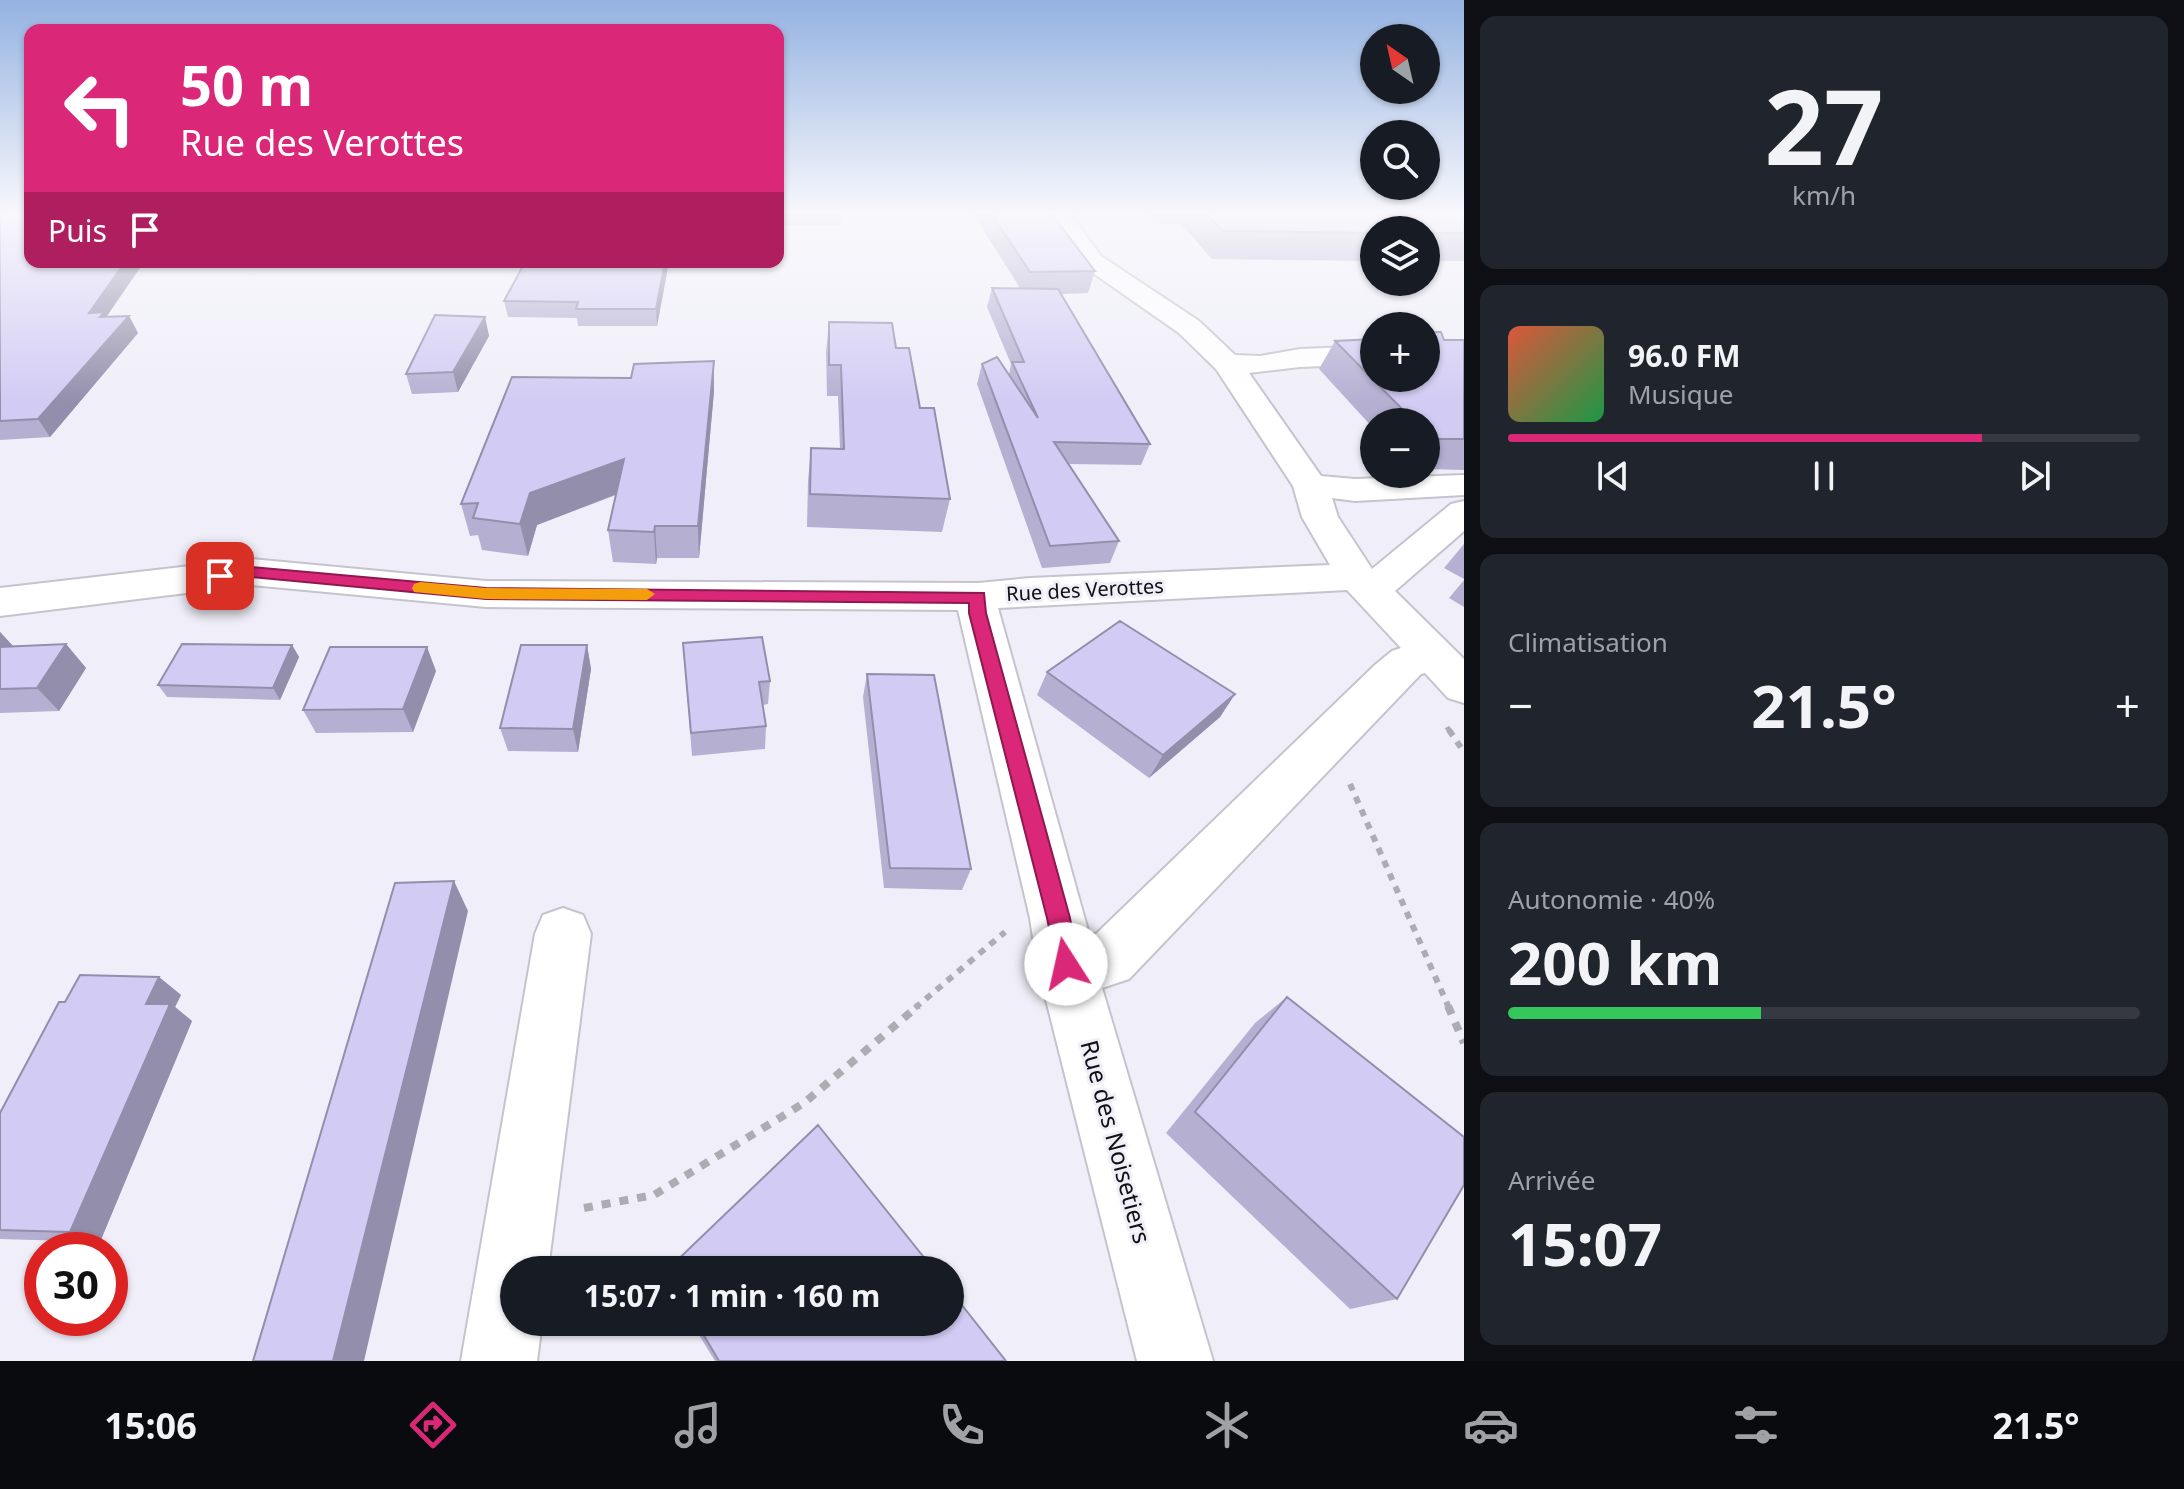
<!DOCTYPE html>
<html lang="fr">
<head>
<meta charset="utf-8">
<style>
  :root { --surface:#171b24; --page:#20242c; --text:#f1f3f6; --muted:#9ea1a6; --line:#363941; --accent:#db2777 }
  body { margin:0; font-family:"Noto Sans",sans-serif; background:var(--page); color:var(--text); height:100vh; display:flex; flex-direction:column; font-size:30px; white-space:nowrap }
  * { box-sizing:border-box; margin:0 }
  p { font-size:26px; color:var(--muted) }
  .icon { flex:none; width:44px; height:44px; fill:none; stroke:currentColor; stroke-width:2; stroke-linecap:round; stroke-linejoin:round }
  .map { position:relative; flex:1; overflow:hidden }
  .details { display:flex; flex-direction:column; gap:16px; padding:16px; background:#0d0f14; width:720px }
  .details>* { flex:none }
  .top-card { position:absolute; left:24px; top:24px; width:760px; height:244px; border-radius:16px; box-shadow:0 2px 6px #0004; background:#db2777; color:#fff; overflow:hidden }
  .needle { width:52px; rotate:326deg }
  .buttons { position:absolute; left:1360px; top:24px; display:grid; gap:16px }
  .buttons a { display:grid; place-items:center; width:80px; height:80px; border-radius:50%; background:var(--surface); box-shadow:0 2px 6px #0004; font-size:40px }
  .speed { position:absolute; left:24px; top:1232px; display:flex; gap:16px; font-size:40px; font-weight:700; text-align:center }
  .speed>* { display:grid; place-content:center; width:104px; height:104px; border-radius:50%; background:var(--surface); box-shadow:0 2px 6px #0004; line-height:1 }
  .speed .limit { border:12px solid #d22; background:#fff; color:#111 }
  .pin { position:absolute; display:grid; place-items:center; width:68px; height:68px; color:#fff; margin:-34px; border-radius:16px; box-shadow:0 4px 12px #0006 }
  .me { position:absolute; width:88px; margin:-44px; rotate:350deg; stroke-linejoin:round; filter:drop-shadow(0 0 6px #0008) }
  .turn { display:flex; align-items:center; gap:28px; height:168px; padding:0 24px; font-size:36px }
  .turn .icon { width:104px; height:104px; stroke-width:2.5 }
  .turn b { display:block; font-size:56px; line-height:68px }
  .then { display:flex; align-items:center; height:76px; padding:0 24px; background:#0003; gap:16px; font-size:30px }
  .big { font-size:60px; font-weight:700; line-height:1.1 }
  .details .tile { flex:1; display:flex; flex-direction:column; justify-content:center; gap:12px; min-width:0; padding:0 28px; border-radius:16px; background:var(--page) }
  .details .dial { align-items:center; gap:0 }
  .dial b { font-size:104px; line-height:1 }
  .song { display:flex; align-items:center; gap:24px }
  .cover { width:96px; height:96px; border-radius:12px; background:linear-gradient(135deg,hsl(10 70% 55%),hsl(140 70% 35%)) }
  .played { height:8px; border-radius:4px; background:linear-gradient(90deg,var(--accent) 75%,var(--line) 75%) }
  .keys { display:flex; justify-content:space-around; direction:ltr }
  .heat { display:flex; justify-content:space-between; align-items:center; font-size:44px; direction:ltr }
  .charge { height:12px; border-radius:6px; background:linear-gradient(90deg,#34c759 40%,var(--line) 0) }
  .trip { position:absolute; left:500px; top:1256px; width:464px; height:80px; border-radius:40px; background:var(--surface); box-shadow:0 2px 6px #0004; font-weight:700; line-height:80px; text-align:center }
  .tab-bar { display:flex; height:128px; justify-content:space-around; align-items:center; background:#090b0e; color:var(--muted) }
  .tab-bar .icon { width:56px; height:56px }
  .tab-bar .selected { color:var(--accent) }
  .tab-bar b { font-size:36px; color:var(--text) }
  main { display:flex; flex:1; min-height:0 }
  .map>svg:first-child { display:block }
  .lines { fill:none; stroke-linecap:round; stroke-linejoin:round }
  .minor-casing { stroke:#c5c3cd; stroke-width:4 }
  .path-far2 { stroke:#acacb3; stroke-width:5; stroke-dasharray:6 6; stroke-linecap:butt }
  .path-far1 { stroke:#acacb3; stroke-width:6; stroke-dasharray:7 7; stroke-linecap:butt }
  .path { stroke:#acacb3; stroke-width:8; stroke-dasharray:9 9; stroke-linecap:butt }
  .minor { fill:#fff; fill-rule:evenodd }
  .wall { fill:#b5afd2 }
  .shaded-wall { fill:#938eab }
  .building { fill:#d2cbf4; stroke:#938eab; stroke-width:2 }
  .route { fill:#db2777; stroke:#8e194d; stroke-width:2 }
  .slow { fill:#f59e0b }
  .labels { text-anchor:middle; stroke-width:6; stroke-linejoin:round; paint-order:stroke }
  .street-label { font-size:20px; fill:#101013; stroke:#f0eff9 }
  .near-street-label { font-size:24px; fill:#101013; stroke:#f0eff9 }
</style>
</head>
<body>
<main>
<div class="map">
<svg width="1464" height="1361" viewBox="0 0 1464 1361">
  <rect width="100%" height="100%" fill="#f0eff9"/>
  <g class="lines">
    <g class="minor-casing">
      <path id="minor" d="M1047,212H1069L1101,256L1199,321L1235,355L1260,356L1300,349L1374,346V364L1300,367L1249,373L1321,476L1355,479L1464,475V495L1355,501L1332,498L1338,517L1372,569L1451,504L1464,501V531L1395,591L1464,659V703L1448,698L1425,673L1421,674L1129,979L1102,988L1213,1361H1137L1037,964L1030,918L958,610L486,607L251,585L0,616V588L251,559L486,581L978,583L1030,578L1330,565L1302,517L1293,486L1216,369L1179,333L1083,266ZM1347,590L1401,648L1392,651L1376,664L1096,934H1089L998,608Z
        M563,908L583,915L591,934L548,1270H514V1322H542L537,1361H461L535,934L543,915Z"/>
    </g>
    <path class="path-far2" d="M1447,727L1450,732"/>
    <path class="path-far1" d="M1449,730L1464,752
      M1350,784L1449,1008
      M915,1008L1005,932"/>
    <path class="path" d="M1448,1006L1464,1043
      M584,1208L654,1195L804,1103L918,1006"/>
    <use href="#minor" class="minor"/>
  </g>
  <path class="wall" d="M0,212L107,316H129L138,333L50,437L0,440Z
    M778,212H842L841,225H778Z
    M972,212H1050L1095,271L1088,293L1061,294L1150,444L1141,465L1068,464L1119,541L1110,563L1042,568L977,384L982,364L1009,374L1011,364L987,307L992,288H1020Z
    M1146,212H1464V261H1426V230H1374V261L1212,259L1181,224L1155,223Z
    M525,262H669L657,326H578L577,318L508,317L504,301Z
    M485,317L489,336L458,392L412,394L406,374Z
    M829,322L896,348L920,408L950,499L942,532L807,527L808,481L811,448L840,449L838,396H827L826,352Z
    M1444,340H1464V470L1426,469V422H1374V429L1319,369L1335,341Z
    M714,361V391L699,558H657L656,564L613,562L608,530L616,495L537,525L528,556L482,550L478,535L470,536L461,504L631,378Z
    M1464,544V579L1444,568Z
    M1464,580V607L1449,598Z
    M0,632L13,646L66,644L86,668L59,711L0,713Z
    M683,643L770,681L768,704L763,705L766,726L765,749L692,756Z
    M292,645L299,657L280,700L167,697L158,685Z
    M587,645L591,669L578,752L508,751L500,728Z
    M436,671L413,732L316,733L303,710Z
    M1047,672L1235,694L1220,717L1149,778L1037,695Z
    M867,674L971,869L962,890L884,888L863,697Z
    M159,977L181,995L175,1007L192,1021L100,1242L0,1239V1113L65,1002Z
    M1287,997L1397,1299L1350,1309L1166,1133L1255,1023Z
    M691,1322H950L1006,1361H715Z"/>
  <path class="shaded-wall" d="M125,262H144L107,316L114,329L89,313Z
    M665,262H669L657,326L656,309Z
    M129,316L138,333L50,437L38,419Z
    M485,317L489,336L458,392L453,372Z
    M714,361V391L699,558L698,526Z
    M624,459L627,490L537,525L528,556L520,524L530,493Z
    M655,526L657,558L656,564L654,532Z
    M0,632L13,646L0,664Z
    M66,644L86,668L59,711L37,688Z
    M292,645L299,657L280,700L273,688Z
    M587,645L591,669L578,752L573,729Z
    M427,647L436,671L413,732L403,709Z
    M1235,694L1220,717L1149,778L1163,755Z
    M454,881L468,911L364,1361H333Z
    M159,977L181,995L175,1007L192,1021L100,1242L70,1232L146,1004Z"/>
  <path class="building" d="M0,212H30V262H125L89,313L105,312L100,317L129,316L38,419L0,421Z
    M990,212H1050L1095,271L1030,272Z
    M1205,212H1464V233H1426V230H1374V233L1223,231Z
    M525,262H665L656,309H576L578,302L504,301Z
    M992,288L1058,289L1150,444L1054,442L1119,541L1050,546L982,364L997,357L1038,418L1012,362H1024Z
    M435,315L485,317L453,372L406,374Z
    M829,322L892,323L896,348H909L920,408H934L950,499L810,494L811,448L844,449L841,365H829Z
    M1426,332H1441L1444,340H1464V439H1432L1426,433V422H1415L1335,341L1374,339V378H1426Z
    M714,361L698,526H655L654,532L608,530L624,459L530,493L520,524L473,518L478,503L461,504L512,377L631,378L634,364Z
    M1120,621L1235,694L1163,755L1047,672Z
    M762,637L770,681L759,682L766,726L691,733L683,643Z
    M66,644L37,688L0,689V647Z
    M182,644L292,645L273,688L158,685Z
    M521,645H587L573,729L500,728Z
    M330,647H427L403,709L303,710Z
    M867,674L934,675L971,869L890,868Z
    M454,881L333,1361H253L395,883Z
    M80,975L159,977L146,1004H170L70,1232L0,1230V1113L59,1002H65Z
    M1287,997L1464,1137V1185L1397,1299L1195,1112Z
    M818,1125L934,1270H667Z
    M950,1290L1006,1361H719L696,1322H950Z"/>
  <linearGradient id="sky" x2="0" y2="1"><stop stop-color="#94b2e1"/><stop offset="0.53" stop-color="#f8f8fc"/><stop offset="1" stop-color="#f8f8fc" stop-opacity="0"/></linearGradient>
  <rect width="1464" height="403" fill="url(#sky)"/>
  <path class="route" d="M251,567L486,588L984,593L986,613L1070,918L1078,964L1074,972L1066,975L1058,972L1047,918L969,613V603L486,599L251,577L220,581L212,576L220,570Z"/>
  <path class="slow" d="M420,582L486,588L647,589L655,594L647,600L486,599L414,592L412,588L414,584Z"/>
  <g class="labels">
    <g class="street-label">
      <text transform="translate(1085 590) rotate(-3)" y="7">Rue des Verottes</text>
    </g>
    <g class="near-street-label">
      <text transform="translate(1115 1142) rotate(75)" y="8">Rue des Noisetiers</text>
    </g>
  </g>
</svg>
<div class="buttons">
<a><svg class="needle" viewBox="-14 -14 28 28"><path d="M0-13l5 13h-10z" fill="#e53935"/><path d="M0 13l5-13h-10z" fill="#9ea1a6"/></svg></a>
<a><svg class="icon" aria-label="search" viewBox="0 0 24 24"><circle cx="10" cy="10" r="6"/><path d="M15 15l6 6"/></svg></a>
<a><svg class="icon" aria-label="layers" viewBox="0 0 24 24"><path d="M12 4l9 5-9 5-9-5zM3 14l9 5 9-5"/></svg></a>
<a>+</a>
<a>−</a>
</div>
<div class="speed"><div class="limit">30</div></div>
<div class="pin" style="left:220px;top:576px;background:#d93025"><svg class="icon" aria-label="arrive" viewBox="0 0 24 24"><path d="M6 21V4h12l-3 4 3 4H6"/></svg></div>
<svg class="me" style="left:1066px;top:964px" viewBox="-20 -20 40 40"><circle r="19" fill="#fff"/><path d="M0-13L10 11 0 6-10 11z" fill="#db2777"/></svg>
<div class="trip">15:07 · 1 min · 160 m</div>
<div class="top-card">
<div class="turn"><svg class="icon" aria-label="left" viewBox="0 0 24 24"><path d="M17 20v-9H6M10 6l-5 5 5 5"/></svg><div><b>50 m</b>Rue des Verottes</div></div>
<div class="then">Puis<svg class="icon" aria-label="arrive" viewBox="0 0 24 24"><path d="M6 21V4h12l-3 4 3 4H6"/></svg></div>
</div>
</div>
<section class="details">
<div class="tile dial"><b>27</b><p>km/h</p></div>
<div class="tile">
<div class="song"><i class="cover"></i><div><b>96.0 FM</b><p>Musique</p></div></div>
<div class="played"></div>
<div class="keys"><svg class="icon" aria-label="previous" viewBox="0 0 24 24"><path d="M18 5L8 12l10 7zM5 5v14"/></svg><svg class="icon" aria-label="pause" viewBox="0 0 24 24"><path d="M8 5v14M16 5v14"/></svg><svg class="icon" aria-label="next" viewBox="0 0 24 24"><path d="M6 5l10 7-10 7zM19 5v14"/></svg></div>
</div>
<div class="tile"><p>Climatisation</p>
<div class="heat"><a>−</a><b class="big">21.5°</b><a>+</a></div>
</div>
<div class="tile"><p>Autonomie · 40%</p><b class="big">200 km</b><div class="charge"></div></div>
<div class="tile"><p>Arrivée</p><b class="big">15:07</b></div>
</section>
</main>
<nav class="tab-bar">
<b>15:06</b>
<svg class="icon selected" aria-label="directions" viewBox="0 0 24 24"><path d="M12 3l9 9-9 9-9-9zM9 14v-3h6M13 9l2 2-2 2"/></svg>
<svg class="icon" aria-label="music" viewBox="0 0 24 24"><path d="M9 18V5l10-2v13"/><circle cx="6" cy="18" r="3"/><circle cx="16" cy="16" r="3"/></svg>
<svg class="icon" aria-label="phone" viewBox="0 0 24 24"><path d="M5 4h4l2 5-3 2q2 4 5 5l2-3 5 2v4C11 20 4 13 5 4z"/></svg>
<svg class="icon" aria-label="climate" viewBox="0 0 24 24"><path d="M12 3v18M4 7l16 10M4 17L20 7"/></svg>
<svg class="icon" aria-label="car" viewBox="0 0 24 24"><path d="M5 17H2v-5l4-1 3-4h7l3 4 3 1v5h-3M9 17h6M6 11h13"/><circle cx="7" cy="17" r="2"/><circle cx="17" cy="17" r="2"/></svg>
<svg class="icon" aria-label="filters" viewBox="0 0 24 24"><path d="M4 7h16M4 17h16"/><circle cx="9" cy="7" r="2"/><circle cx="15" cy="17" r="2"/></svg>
<b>21.5°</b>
</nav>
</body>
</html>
